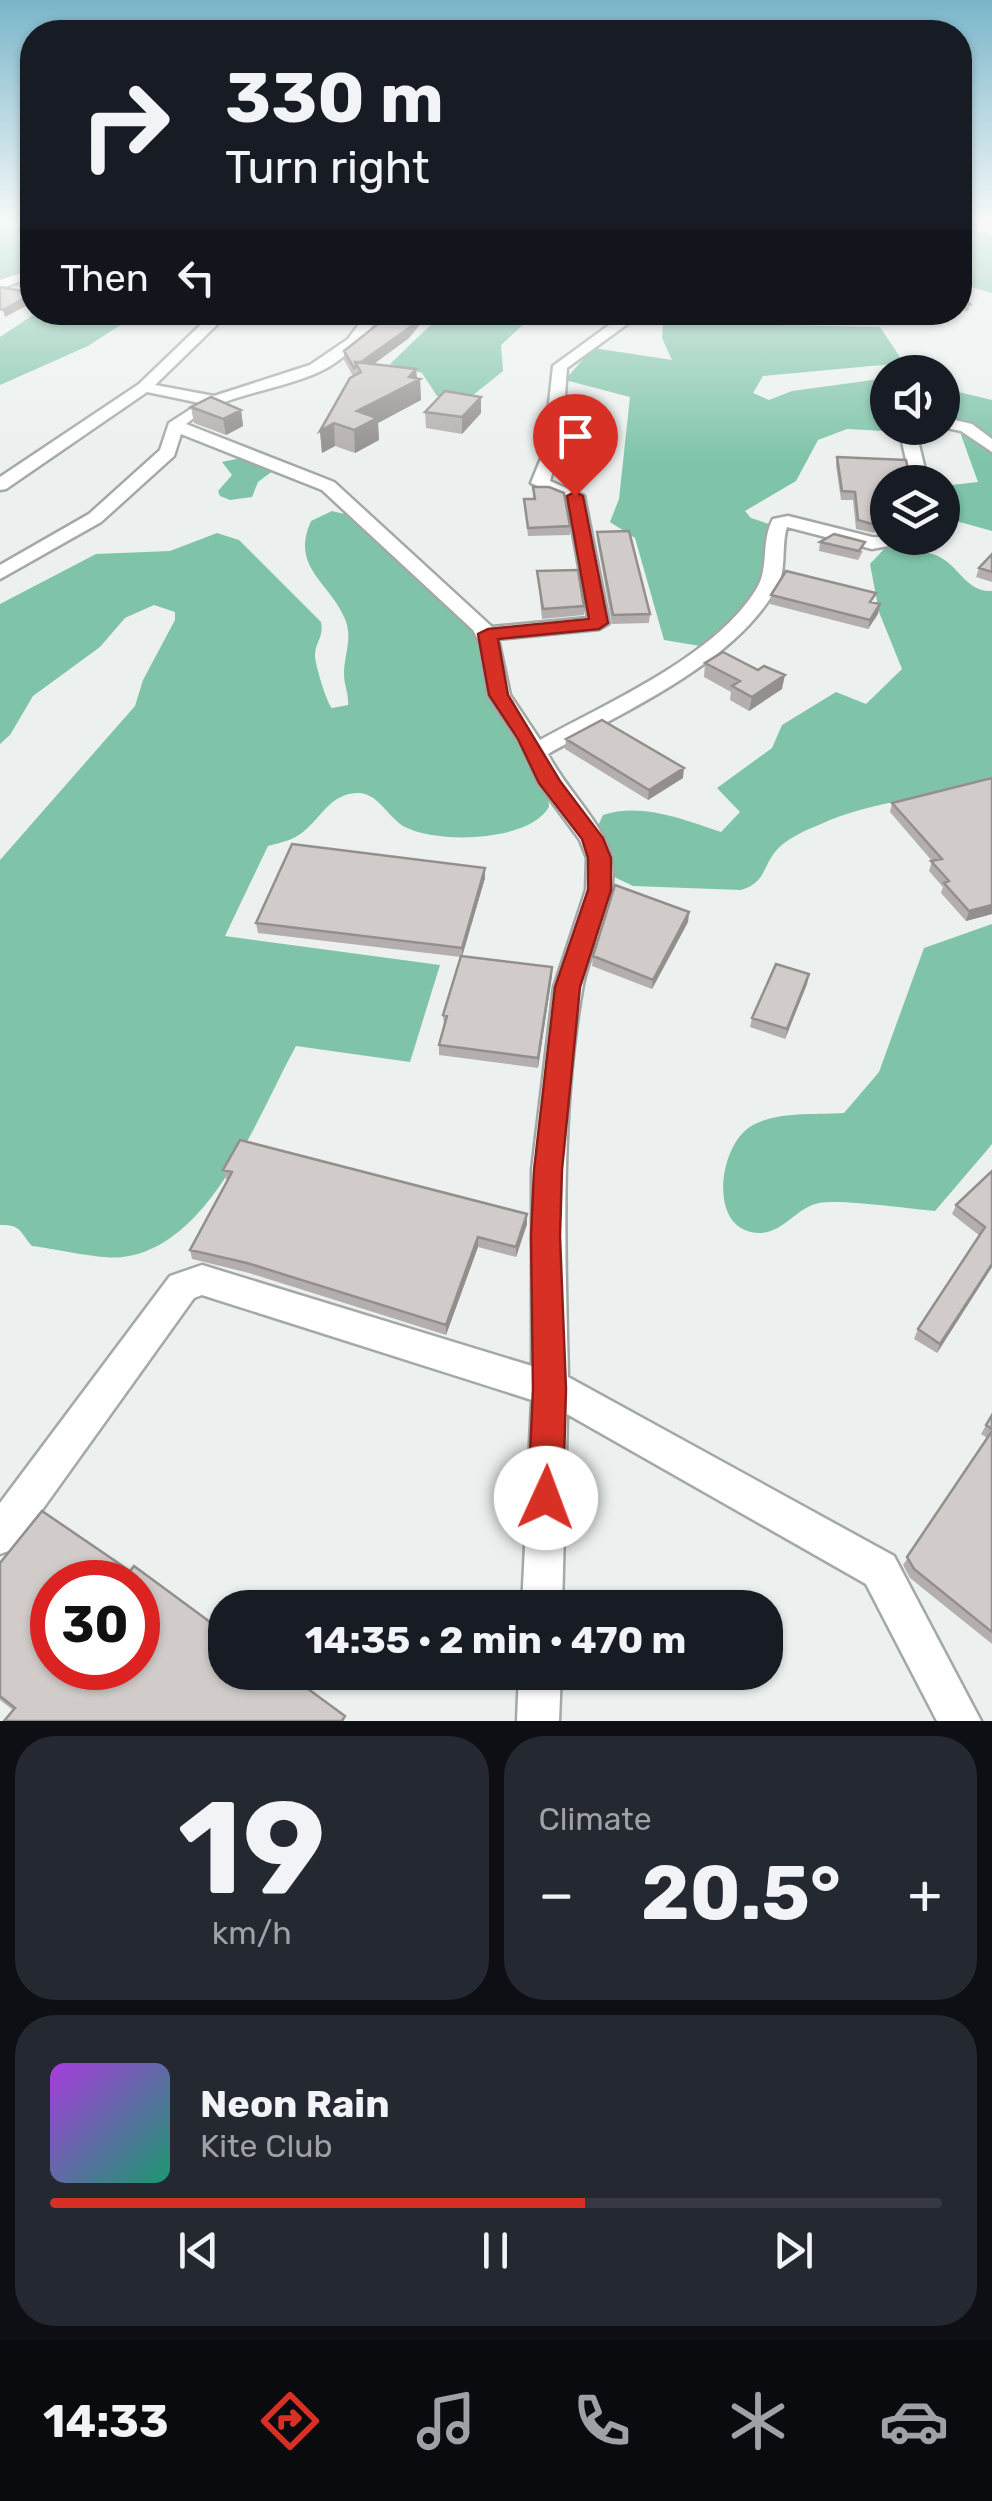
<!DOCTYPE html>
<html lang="en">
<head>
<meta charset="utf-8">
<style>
  :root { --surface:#171b24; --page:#242831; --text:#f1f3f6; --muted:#9ea1a6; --line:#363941; --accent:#d93025 }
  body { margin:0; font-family:Rubik,sans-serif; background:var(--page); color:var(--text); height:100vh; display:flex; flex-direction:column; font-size:38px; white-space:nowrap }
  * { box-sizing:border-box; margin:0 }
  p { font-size:32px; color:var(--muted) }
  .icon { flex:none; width:55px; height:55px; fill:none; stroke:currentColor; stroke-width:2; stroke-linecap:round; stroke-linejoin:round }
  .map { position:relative; height:1721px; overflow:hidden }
  .sheet { display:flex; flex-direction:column; gap:15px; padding:15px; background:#0d0f14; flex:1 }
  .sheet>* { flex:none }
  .banner { position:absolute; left:20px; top:20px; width:952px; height:305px; border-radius:40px; box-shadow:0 2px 8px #0004; background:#171b24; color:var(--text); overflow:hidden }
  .controls { position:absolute; left:870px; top:355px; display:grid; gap:20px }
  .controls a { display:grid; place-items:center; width:90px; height:90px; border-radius:50%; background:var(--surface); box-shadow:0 2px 8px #0004; font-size:50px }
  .speed { position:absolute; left:30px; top:1560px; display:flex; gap:20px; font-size:50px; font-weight:700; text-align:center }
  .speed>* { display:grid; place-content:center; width:130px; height:130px; border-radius:50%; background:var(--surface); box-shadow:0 2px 8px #0004; line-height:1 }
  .speed .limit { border:15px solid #d22; background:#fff; color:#111 }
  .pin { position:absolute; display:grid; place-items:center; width:85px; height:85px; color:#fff; margin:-102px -42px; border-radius:50% 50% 50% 0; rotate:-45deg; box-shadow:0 0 10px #0007 }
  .pin .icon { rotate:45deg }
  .me { position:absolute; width:110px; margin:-55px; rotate:2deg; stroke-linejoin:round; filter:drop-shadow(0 0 8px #0008) }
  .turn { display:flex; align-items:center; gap:35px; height:210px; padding:0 40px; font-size:45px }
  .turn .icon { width:130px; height:130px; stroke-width:2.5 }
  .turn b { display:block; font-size:70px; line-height:85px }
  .then { display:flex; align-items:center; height:95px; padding:0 40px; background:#0003; gap:20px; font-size:38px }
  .big { font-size:75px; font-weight:700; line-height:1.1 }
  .sheet .tile { flex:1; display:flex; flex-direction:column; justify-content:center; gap:15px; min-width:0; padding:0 35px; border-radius:40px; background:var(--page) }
  .sheet .dial { align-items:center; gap:0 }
  .dial b { font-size:130px; line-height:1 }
  .song { display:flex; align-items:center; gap:30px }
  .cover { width:120px; height:120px; border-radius:15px; background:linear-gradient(135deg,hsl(280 70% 55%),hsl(160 70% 35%)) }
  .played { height:10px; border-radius:5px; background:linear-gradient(90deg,var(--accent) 60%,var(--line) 60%) }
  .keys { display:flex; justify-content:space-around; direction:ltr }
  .heat { display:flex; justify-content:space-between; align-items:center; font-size:55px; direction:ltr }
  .sheet .tiles { flex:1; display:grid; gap:15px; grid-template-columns:1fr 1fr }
  .tile:last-child { grid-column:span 2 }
  .trip { position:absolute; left:208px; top:1590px; width:575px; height:100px; border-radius:40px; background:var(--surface); box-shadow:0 2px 8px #0004; font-weight:700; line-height:100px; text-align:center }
  .tabs { display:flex; height:160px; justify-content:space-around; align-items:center; background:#090b0e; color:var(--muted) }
  .tabs .icon { width:70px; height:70px }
  .tabs .active { color:var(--accent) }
  .tabs b { font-size:45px; color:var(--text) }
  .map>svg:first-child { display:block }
  .forest { fill:#7fc4a9 }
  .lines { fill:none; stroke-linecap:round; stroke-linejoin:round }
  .minor-casing { stroke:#a4a9a7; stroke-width:5 }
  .minor { fill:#fff; fill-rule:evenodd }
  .wall { fill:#b4afae }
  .shaded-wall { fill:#928f8d }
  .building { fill:#d1ccca; stroke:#928f8d; stroke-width:2.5; fill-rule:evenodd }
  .route { fill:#d93025; stroke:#8d1f18; stroke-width:2.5 }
</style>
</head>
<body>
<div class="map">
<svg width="992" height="1721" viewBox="0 0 992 1721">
  <rect width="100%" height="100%" fill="#ecf1ef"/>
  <path class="forest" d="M0,220H32V279L0,289Z
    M960,227L992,235V293L960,284Z
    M36,313V312L139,313L88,346L0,385V337Z
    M443,313H536L501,345L503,371L467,400L437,396L422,373L390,364Z
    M663,323L880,327L904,363L763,376L753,393L769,400L792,391L887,378L888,428H902V432L847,429L818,440L796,481L745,511L751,518L769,524C778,580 741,610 706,647L664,640L635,538L610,522L619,499L630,397L565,380L593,348L672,360L662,338Z
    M942,388L992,400V531L956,521L943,511V486L978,482L961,435L965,427L943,420Z
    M246,457L274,470L258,482L252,497L230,500L220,496L218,491L232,475L222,462Z
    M332,511L353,516L476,628L521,741L548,795L549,807C529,842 438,844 405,827C388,818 378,792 357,793C330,794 322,817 303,832C293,840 280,843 268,846L225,936L440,965L410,1062L296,1046C258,1115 211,1246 123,1257C101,1260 57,1249 32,1246C20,1233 22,1224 0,1225V860L135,706L143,680L175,620V612L154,605L125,618L100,647L33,696L10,735L0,744V604L96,554L170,551L217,533L239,540L321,622C324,637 316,641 315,654C314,661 327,704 332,708L348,705C349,694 344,685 344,674C344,655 353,638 345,619C330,582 290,568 311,521Z
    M885,548C896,548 931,551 940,557C960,568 968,593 992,591V777C937,799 875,799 821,824C806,830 785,839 775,852C762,869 765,883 741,890L633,886L612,876L596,830L603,815C641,802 685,820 721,832L740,812L717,788L772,748L782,725L836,692L866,704L902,669L879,612L870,564Z
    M992,924V1144L988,1149L935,1211C907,1209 844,1199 819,1203C795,1207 781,1239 751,1232C707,1222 721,1141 753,1125C779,1111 816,1115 844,1113L879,1072L924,948Z"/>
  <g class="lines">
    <g class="minor-casing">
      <path id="minor" d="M32,269V277L0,289V280Z
        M214,312H230L155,385L214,396L310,365L348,339L368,312H383C365,336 347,359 319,372C276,392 222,393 186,424L334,482L492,627L588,618L567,499L531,483L544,451L553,366L627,312H644L567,368L562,437L550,481L584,496L609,623L599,629L498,639L510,695L540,740C607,703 719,655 758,586C769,565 761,540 773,519L788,516L872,537L911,538L909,542L872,549L787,527C781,546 787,569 777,587C735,664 621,713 548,754C564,787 605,826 611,857C620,902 589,946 582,990C560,1118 565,1248 568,1377L894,1556L981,1721H937L866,1584L567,1414L562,1608H522L532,1400L202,1295L194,1298L14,1549L0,1554V1503L170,1276L202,1265L532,1366V1170L554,987L586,890L587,858L580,840L538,783L523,749L488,695L480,643L473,630L322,490L181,434L174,456L101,522L0,579V565L89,514L160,450L169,423L200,403L147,392L6,489L0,490V477L139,384Z
        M942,417L972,424L992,439V452L961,431L942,427Z
        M899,428H915L928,482H911Z
        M519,1672H561L559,1721H517Z"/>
    </g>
    <use href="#minor" class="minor"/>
  </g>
  <path class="wall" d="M960,294L970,304L968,311H960Z
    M393,312H425V318L409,338L374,364L416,369L417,378L420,379L421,400L378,423L379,440L355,453L335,446L322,453L320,431L353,376L344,360V351Z
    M191,407L241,410L243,426L226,435L194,423Z
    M425,412L481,413L462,434L426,428Z
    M837,457L909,474L888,482V534L877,528L874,533L856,529L853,500H841L836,465Z
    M533,487L570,526V535L528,536L524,499H533Z
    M597,532L650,614L649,623L612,624L597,540Z
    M906,538H931L929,546L911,551L904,547Z
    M820,542L863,551L858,560L819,551Z
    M992,554V582L976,577L979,568Z
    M537,571L584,606V615L542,619Z
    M771,595L873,603L878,614L868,629L770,604Z
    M705,663L782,689L749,711L730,700L731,692L704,677Z
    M566,739L683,778L648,800L565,749Z
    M892,803L992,914L966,921L941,893L943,887L929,871L932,861L890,812Z
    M485,878L462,956L552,967L538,1068L439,1055V1045L444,1025L443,1015L461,957L258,933L256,923Z
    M689,912L688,922L652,989L592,966L593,956Z
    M809,974L807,984L785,1039L750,1027L752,1018Z
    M223,1170L527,1214V1224L516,1257L478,1247L446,1335L249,1273L192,1259L190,1250L228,1180L226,1179Z
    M992,1171V1267L937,1353L914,1339L918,1329L980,1236L952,1214L956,1205Z
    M992,1415V1644L910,1578L903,1565L987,1438L981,1434Z
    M0,1563L130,1571L210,1622L225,1628L13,1710L0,1700Z"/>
  <path class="shaded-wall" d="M32,294V303L5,317L3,310Z
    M422,312H425V318L409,338L361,373L357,365Z
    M416,369L417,380L420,379L421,400L378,423L379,440L355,453L354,430L357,411L409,377Z
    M481,397V413L462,434V417Z
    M241,410L243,426L226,435L223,419Z
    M334,423L335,446L322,453L320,431Z
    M931,538L929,546L911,551L913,542Z
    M880,604L878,614L868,629L870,620Z
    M785,675L782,689L749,711L752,697Z
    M684,768L683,778L648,800L649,790Z
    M485,868V878L462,957V948Z
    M992,905V914L966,921L969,911Z
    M689,912L688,922L652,989L653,980Z
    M552,967V976L538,1068V1058Z
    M809,974L807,984L785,1039L787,1029Z
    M527,1214V1224L516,1257V1247Z
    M478,1237V1247L446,1335V1325Z
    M992,1264V1267L937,1353L940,1344Z"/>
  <path class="building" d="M0,287L32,293V294L3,310L0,309Z
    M960,294L970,304H960Z
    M393,312H422L409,328L361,362H355L356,367L354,368L344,351Z
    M355,362L416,369L409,377L420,379L357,411L377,418L354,430L334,423L320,431L350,378L361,372Z
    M445,391L481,397L462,417L425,412Z
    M211,397L241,410L223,419L191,407Z
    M837,457L906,460L909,474L916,477L917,482H888V525L879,519L876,525L858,520L855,492L842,491Z
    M533,487H549L564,493L570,526L528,528L524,499H535Z
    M629,531L650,614L613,615L597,532Z
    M834,534L865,542L859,551L820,542Z
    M906,538H931L913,542Z
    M992,554V572L979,568Z
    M578,570L584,606L543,609L537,571Z
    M786,571L876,593L870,602L880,604L870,620L771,595Z
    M723,652L758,670L764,666L785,675L752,697L732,686L740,681L705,663Z
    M602,720L684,768L649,790L566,739Z
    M992,778V905L969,911L944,883L949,881L931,861L942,859L892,803Z
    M292,844L485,868L462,948L256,923Z
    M615,885L689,912L653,980L593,956Z
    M461,956L552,967L538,1058L439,1045L447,1016L443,1015Z
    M776,964L809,974L787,1029L752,1018Z
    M240,1140L527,1214L516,1247L478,1237L446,1325L247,1263L190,1250L232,1172L223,1170Z
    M992,1171V1264L940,1344L918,1329L985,1227L956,1205Z
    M992,1415V1429L986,1425Z
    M992,1431V1632L914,1569L907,1557Z
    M42,1511L130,1571L134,1566L210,1622L212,1619L225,1628V1672H285L345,1716L342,1721H4L15,1708L0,1696V1563ZM52,1582H138V1668H52Z"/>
  <linearGradient id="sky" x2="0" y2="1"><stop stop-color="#79b5ca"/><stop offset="0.48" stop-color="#f6f9f8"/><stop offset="1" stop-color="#f6f9f8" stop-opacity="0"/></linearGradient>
  <rect width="992" height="461" fill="url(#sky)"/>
  <path class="route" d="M575,492L583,496L608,623L599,629L498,639L508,695L560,781L603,838L611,858V890L580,987L562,1170L560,1236L566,1389L563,1498L558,1510L546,1516L534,1510L528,1498L533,1389L531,1236L534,1170L555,987L588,890V858L582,839L539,783L518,739L489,695L478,634L488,629L589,619L567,496Z"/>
</svg>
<div class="controls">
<a><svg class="icon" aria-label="sound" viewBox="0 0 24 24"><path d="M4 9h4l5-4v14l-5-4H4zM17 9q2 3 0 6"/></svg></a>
<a><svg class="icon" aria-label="layers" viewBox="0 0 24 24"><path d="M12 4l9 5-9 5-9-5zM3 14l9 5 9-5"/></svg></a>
</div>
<div class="speed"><div class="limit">30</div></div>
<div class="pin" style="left:575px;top:496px;background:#d93025"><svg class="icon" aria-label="arrive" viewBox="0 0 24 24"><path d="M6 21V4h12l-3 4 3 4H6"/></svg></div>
<svg class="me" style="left:546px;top:1498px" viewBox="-20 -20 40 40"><circle r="19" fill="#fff"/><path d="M0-13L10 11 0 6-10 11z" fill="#d93025"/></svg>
<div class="trip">14:35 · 2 min · 470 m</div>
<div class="banner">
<div class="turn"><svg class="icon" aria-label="right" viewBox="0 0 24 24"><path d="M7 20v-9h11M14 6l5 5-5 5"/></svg><div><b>330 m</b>Turn right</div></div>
<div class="then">Then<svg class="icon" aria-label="left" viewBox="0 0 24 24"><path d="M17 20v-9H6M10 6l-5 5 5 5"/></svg></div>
</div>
</div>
<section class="sheet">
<div class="tiles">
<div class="tile dial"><b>19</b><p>km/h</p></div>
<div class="tile"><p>Climate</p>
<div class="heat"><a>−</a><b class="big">20.5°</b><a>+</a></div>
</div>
<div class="tile">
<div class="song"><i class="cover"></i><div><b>Neon Rain</b><p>Kite Club</p></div></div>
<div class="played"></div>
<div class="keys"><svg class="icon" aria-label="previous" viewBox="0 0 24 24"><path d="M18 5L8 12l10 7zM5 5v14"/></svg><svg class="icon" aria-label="pause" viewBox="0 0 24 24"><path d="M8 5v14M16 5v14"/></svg><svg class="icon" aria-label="next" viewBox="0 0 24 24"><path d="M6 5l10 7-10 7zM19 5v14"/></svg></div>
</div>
</div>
</section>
<nav class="tabs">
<b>14:33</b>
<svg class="icon active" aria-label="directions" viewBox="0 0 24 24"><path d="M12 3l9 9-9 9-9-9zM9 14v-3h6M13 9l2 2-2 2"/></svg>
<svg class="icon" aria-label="music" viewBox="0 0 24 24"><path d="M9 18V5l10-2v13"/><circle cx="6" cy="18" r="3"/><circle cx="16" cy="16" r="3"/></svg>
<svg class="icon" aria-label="phone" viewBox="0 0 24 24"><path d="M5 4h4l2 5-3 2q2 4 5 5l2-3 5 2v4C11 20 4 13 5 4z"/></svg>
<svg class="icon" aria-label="climate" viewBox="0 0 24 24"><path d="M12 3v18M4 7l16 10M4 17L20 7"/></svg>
<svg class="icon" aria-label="car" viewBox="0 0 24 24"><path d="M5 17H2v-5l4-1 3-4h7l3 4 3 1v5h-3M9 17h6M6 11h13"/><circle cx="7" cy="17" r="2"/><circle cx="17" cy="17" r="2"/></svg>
</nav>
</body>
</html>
